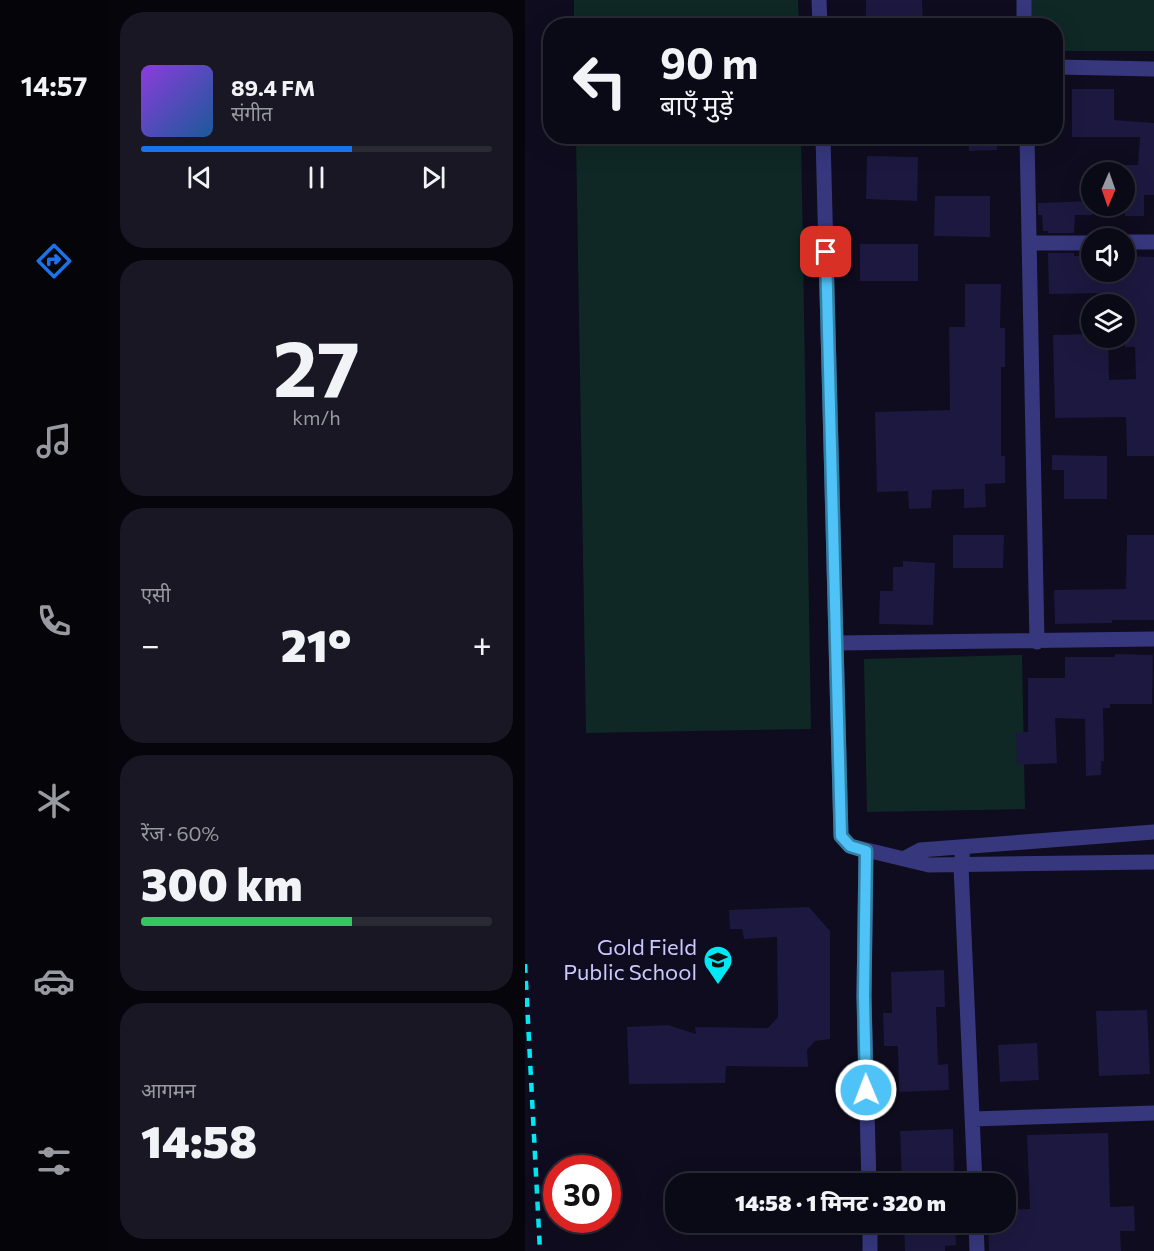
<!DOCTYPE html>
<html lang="hi">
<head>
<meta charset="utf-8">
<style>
  :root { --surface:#0a0916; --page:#181723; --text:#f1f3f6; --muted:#999aa1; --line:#2a2a35; --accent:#1a73e8 }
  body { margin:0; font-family:Commissioner,"Noto Sans Devanagari",sans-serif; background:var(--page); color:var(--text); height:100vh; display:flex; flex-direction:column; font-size:22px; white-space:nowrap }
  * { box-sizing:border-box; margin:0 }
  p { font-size:20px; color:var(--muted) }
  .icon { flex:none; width:33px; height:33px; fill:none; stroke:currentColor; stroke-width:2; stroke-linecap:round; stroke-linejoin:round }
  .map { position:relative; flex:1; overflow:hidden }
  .panel { display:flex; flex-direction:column; gap:12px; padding:12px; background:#06050c; width:417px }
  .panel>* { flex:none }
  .hud { position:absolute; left:18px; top:18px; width:520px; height:126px; border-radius:24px; box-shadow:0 6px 24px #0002,0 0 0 2px var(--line); background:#0a0916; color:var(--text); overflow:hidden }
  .needle { width:39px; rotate:182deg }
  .controls { position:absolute; left:556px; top:162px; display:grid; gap:12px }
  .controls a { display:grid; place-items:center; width:54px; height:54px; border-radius:50%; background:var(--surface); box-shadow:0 6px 24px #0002,0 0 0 2px var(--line); font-size:30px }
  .speed { position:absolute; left:18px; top:1155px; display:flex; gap:12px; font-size:30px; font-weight:700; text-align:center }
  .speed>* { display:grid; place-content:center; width:78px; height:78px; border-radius:50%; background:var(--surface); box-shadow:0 6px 24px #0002,0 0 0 2px var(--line); line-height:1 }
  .speed .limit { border:9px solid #d22; background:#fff; color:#111 }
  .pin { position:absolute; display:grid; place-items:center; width:51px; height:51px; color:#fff; margin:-26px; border-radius:12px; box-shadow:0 3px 9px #0006 }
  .me { position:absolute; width:66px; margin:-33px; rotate:359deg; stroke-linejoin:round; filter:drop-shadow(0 0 4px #0008) }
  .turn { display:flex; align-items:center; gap:21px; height:126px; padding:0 18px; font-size:27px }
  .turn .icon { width:78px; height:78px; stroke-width:2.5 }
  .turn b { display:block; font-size:42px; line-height:51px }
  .big { font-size:45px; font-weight:800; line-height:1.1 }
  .panel .tile { flex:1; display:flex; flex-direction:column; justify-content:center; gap:9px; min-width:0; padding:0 21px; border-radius:24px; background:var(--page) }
  .panel .dial { align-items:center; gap:0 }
  .dial b { font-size:78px; line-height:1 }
  .song { display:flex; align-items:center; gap:18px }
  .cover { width:72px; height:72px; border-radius:9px; background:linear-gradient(135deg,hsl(270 70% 55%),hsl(210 70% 35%)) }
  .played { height:6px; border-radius:3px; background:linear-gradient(90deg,var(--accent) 60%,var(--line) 60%) }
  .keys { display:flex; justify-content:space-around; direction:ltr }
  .heat { display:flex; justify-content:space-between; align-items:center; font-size:33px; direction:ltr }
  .charge { height:9px; border-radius:4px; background:linear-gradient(90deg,#34c759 60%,var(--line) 0) }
  .trip { position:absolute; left:140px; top:1173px; width:351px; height:60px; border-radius:24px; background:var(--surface); box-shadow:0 6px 24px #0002,0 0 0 2px var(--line); font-weight:800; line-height:60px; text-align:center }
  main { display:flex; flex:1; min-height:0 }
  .dock { display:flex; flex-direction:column; width:108px; justify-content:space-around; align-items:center; background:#040409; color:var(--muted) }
  .dock .icon { width:42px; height:42px }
  .dock .selected { color:var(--accent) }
  .dock b { font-size:27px; color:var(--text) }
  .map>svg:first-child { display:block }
  .green { fill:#0f2825 }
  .building { fill:#1d183f }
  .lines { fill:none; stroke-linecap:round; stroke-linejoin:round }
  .minor { stroke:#36377d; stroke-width:15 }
  .rail { stroke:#00e8f3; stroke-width:4.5; stroke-dasharray:9 8; stroke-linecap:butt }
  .route-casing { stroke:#337fa1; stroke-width:15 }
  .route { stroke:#4fc3f7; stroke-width:10 }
  .labels { text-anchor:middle; stroke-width:6; stroke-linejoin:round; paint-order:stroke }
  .poi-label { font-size:22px; fill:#ccc8ff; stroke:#0e0c1e; text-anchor:end }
</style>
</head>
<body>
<main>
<nav class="dock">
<b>14:57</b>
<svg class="icon selected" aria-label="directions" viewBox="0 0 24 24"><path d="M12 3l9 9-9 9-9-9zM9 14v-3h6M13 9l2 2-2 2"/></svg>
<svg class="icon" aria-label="music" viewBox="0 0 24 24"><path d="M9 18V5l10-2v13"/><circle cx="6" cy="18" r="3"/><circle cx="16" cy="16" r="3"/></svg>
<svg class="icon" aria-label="phone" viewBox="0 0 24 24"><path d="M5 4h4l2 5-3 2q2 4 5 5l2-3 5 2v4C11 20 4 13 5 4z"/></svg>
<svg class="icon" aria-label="climate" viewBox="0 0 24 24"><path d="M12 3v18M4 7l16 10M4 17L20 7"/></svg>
<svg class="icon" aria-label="car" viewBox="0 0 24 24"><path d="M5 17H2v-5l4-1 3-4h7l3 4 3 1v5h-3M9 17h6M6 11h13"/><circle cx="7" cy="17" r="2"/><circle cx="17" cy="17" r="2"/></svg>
<svg class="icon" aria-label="filters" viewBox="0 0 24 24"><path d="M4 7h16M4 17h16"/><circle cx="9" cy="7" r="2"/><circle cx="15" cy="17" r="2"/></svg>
</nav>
<section class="panel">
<div class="tile">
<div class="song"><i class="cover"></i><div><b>89.4 FM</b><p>संगीत</p></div></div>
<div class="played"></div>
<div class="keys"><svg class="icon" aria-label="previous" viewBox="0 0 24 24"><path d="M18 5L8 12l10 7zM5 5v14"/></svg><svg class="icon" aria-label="pause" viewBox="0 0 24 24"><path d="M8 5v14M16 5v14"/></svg><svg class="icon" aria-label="next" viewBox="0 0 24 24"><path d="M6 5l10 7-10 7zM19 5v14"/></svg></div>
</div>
<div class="tile dial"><b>27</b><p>km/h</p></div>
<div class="tile"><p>एसी</p>
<div class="heat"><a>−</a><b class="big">21°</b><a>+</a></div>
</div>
<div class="tile"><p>रेंज · 60%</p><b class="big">300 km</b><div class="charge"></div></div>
<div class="tile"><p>आगमन</p><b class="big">14:58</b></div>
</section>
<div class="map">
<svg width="629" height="1251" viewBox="0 0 629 1251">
  <rect width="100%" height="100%" fill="#0e0c1e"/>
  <path class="green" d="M49,0H273L274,25H49Z
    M506,0H629V51H531V26L506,25Z
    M51,137H276L286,729L61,733Z
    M497,655L500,809L342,812L339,659Z"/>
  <path class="building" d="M341,0H397L398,26H341Z
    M547,89H589V120L629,123V195H619V216H600V165H613L615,137H547Z
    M443,136H472V150L444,151Z
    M342,156L393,157L392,201L341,199Z
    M410,196H465V237L409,236Z
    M567,201V215H550L549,233H523V231H518L517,215H513V203Z
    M335,244H393V281H335Z
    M523,253H549V256H567V272H600V256L629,257V456H602L601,417L530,418L528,335L567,334V338H583L584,380L611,379L610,347H600V304H596L595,301H587V293L524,294Z
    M440,284H476L475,328H480V367H476V456H480V483L460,484L461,507L439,508V489L407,490L406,508L384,509L383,491L352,492L350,412L425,410L424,327H440Z
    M527,455L582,456V499H539V470H527Z
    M428,535H479L478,568H428Z
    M602,535H629V620H587V623L530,624L529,590L601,589Z
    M378,561L410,563L408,625L354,624L355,591H368V567H378Z
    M590,654L628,655L627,704H585V708H578L579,761H576V775L561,776L560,719L530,718L532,763L492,765L491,733L503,732V678H540V657H590Z
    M284,907L305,931V1039L290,1041L282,1050L283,1067L201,1066L200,1083L104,1084L102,1027L143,1025L171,1034L170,1027L243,1028L253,1017L252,937L219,939L217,929H205L204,910Z
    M419,970L420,1007H411L413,1065L423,1064L424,1090L374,1092L373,1046H359L358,1013H367L366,972Z
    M622,1010L625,1074L574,1076L571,1011Z
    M512,1043L514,1080L475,1082L473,1045Z
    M428,1129L429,1171H426V1184H377L375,1131Z
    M583,1133L585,1207L609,1206L610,1231H595L596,1251H464L463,1222H480V1210L505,1209L502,1135Z
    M379,1222H430L431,1245L420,1246V1251H380Z"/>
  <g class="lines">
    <path class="minor" d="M294,0L295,26
      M499,0V26
      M531,67L629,69
      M298,136L316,836L325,846L404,865L629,862
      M502,136L512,642
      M600,242H629
      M504,243H567
      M312,643L629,639
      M438,847L436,866L450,1184
      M341,851L339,996L344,1184
      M380,858L395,850L629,832
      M448,1119L629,1113
      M345,1222V1251
      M451,1222L452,1251"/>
    <path class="rail" d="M0,964L15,1251"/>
  </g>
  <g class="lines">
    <g class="route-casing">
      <path id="route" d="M301,252L316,836L325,846L341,851L339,996L341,1090"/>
    </g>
    <use href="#route" class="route"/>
  </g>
  <defs>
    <g id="school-pin" transform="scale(1.5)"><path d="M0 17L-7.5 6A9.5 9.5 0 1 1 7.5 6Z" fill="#00e8f3" stroke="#0e0c1e"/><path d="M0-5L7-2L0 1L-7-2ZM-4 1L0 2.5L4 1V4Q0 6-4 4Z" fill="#111"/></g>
  </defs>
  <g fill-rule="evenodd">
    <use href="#school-pin" x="193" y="960"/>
  </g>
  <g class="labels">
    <g class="poi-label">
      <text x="172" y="955">Gold Field<tspan x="172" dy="25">Public School</tspan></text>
    </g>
  </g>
</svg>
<div class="controls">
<a><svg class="needle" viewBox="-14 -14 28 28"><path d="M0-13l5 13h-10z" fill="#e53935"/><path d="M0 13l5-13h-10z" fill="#999aa1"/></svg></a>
<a><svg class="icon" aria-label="sound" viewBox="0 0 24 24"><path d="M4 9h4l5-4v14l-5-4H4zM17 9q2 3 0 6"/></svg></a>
<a><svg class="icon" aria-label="layers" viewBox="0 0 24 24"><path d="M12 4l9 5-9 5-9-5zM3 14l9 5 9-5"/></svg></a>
</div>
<div class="speed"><div class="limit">30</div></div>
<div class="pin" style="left:301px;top:252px;background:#d93025"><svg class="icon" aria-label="arrive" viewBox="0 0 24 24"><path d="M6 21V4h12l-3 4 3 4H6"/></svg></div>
<svg class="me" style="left:341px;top:1090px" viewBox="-20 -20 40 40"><circle r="17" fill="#4fc3f7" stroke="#fff" stroke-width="3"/><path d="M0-11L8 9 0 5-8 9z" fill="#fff"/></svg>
<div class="trip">14:58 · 1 मिनट · 320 m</div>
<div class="hud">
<div class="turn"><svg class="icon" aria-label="left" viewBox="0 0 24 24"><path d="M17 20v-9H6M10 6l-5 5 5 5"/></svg><div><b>90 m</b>बाएँ मुड़ें</div></div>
</div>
</div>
</main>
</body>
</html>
